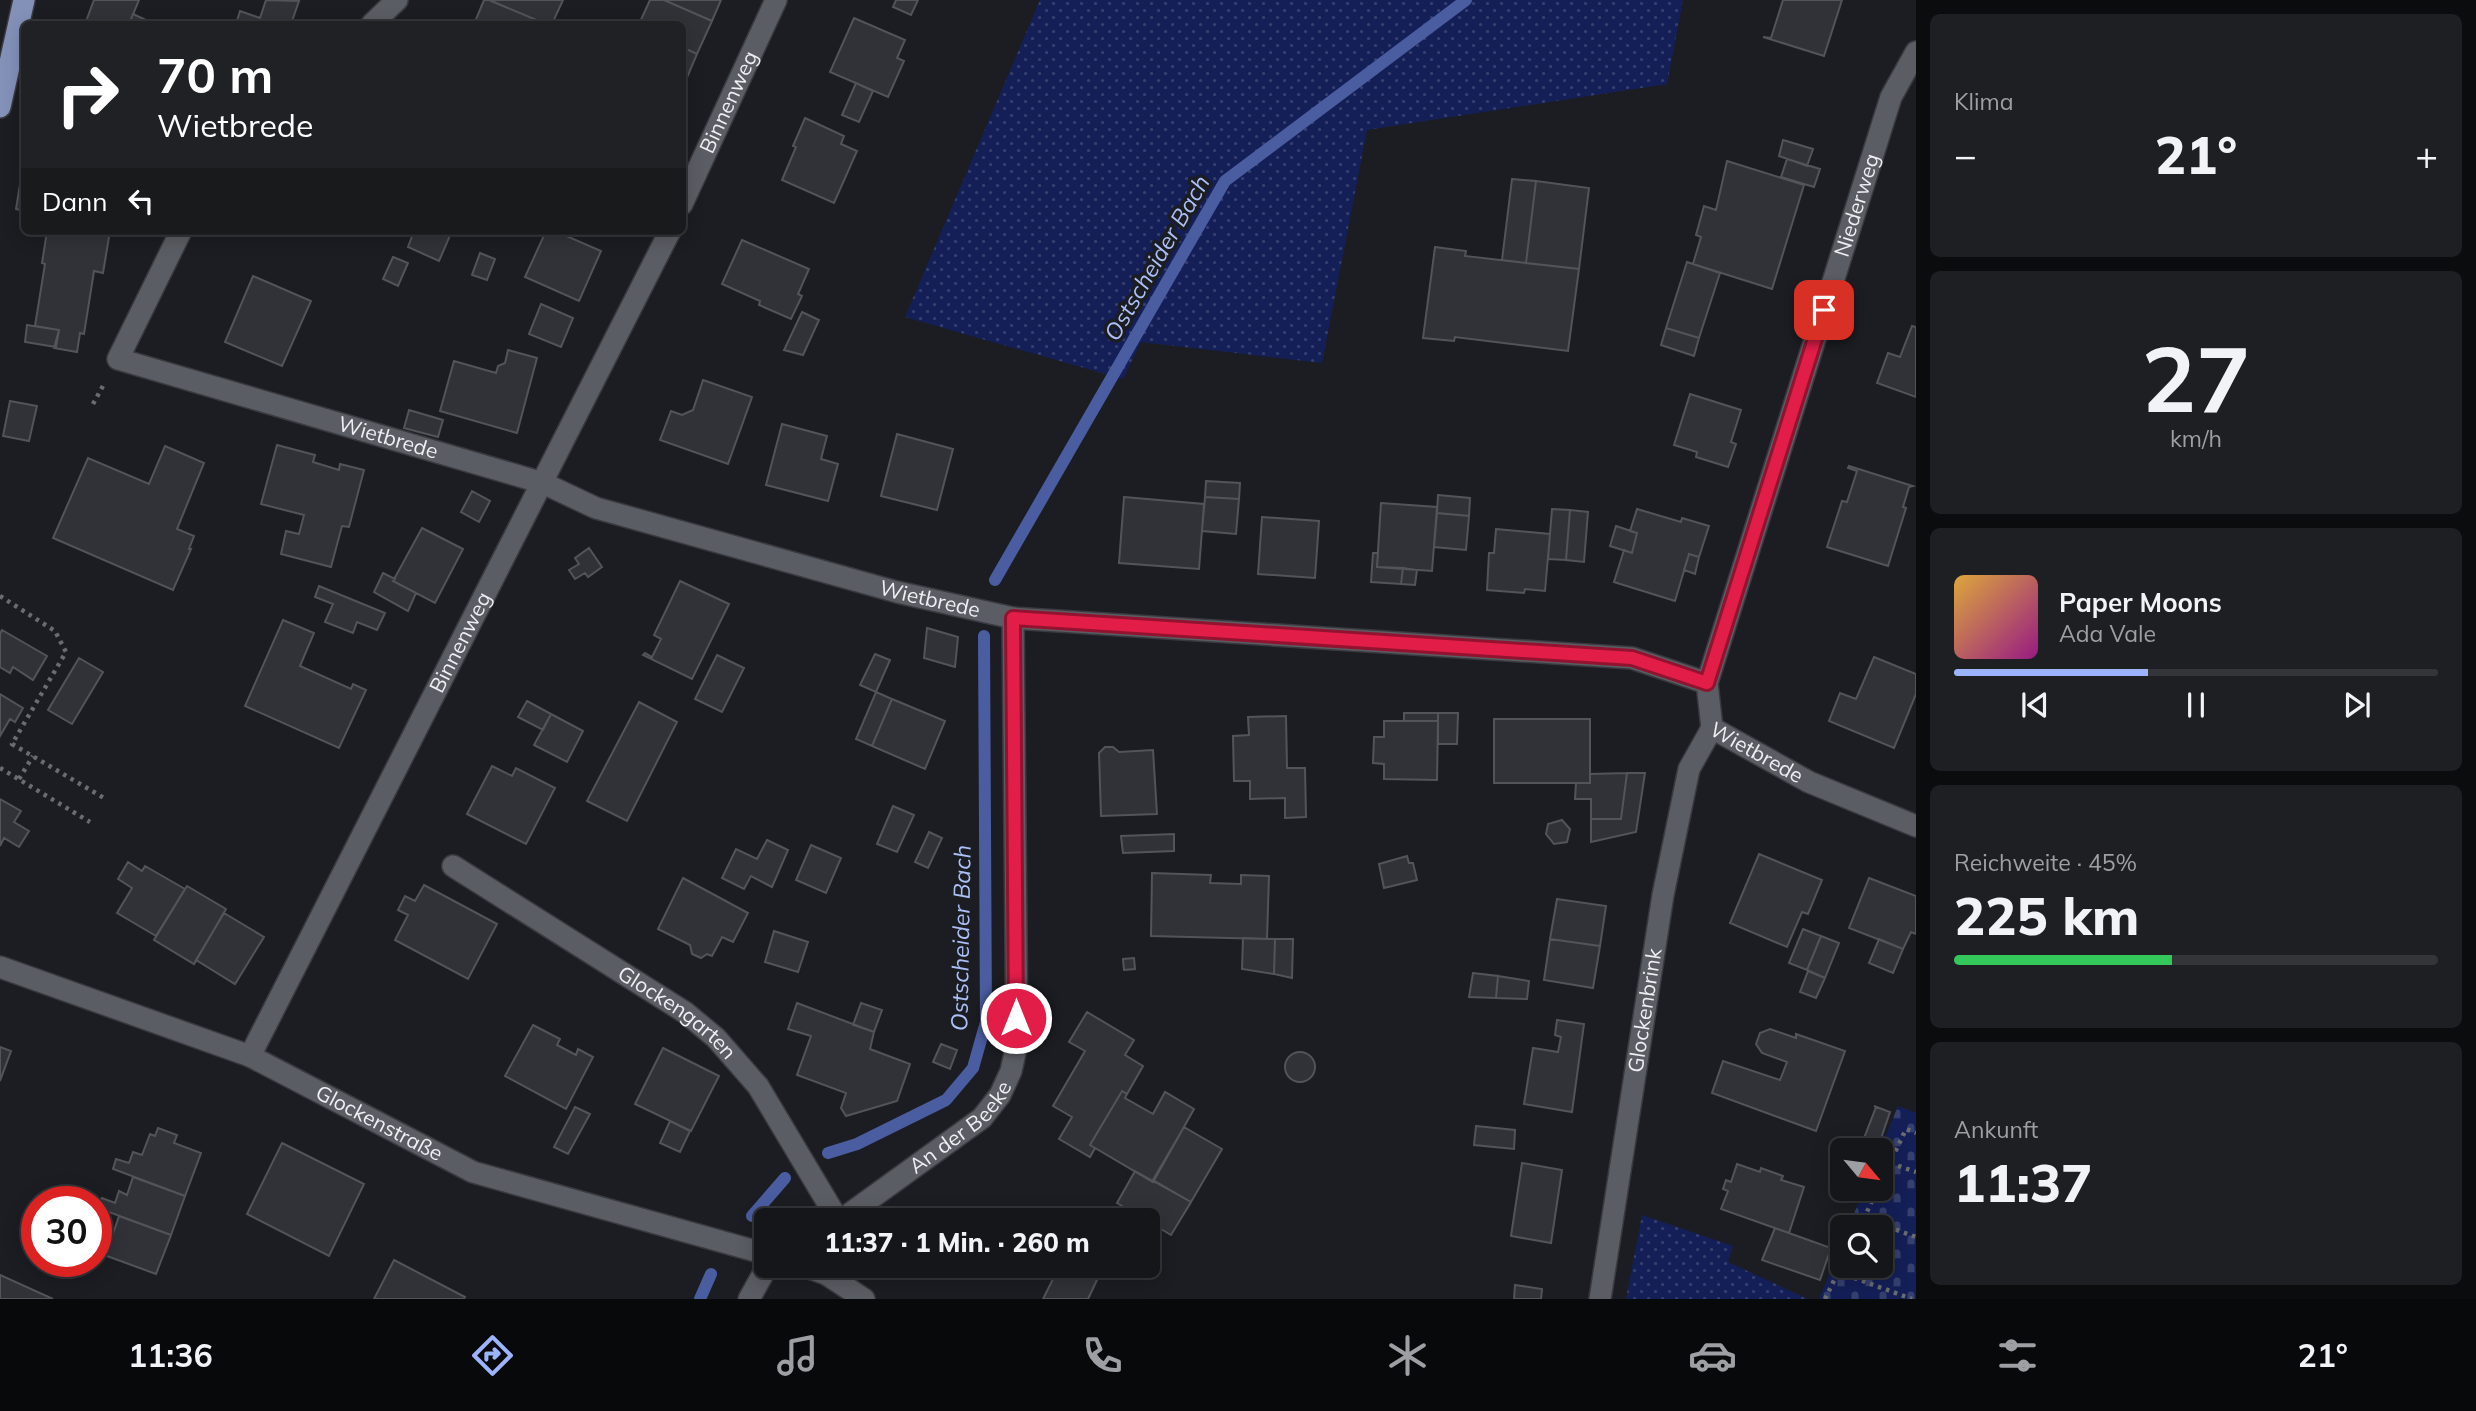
<!DOCTYPE html>
<html lang="de">
<head>
<meta charset="utf-8">
<style>
  :root { --surface:#14161a; --page:#1d1f23; --text:#f1f3f6; --muted:#9d9fa2; --line:#333539; --accent:#9cb4fd }
  body { margin:0; font-family:Mulish,sans-serif; background:var(--page); color:var(--text); height:100vh; display:flex; flex-direction:column; font-size:26px; white-space:nowrap }
  * { box-sizing:border-box; margin:0 }
  p { font-size:23px; color:var(--muted) }
  .icon { flex:none; width:38px; height:38px; fill:none; stroke:currentColor; stroke-width:2; stroke-linecap:round; stroke-linejoin:round }
  .map { position:relative; flex:1; overflow:hidden }
  .drawer { display:flex; flex-direction:column; gap:14px; padding:14px; background:#0b0c0e; width:560px }
  .drawer>* { flex:none }
  .top-card { position:absolute; left:21px; top:21px; width:665px; height:214px; border-radius:10px; box-shadow:0 4px 18px #0003,0 0 0 2px var(--line); background:#202124; color:#fff; overflow:hidden }
  .needle { width:46px; rotate:119deg }
  .tools { position:absolute; left:1830px; top:1138px; display:grid; gap:14px }
  .tools a { display:grid; place-items:center; width:63px; height:63px; border-radius:10px; background:var(--surface); box-shadow:0 4px 18px #0003,0 0 0 2px var(--line); font-size:35px }
  .speed { position:absolute; left:21px; top:1186px; display:flex; gap:14px; font-size:35px; font-weight:700; text-align:center }
  .speed>* { display:grid; place-content:center; width:91px; height:91px; border-radius:50%; background:var(--surface); box-shadow:0 4px 18px #0003,0 0 0 2px var(--line); line-height:1 }
  .speed .limit { border:10px solid #d22; background:#fff; color:#111 }
  .pin { position:absolute; display:grid; place-items:center; width:60px; height:60px; color:#fff; margin:-30px; border-radius:14px; box-shadow:0 4px 10px #0006 }
  .me { position:absolute; width:77px; margin:-38px; rotate:0deg; stroke-linejoin:round; filter:drop-shadow(0 0 5px #0008) }
  .turn { display:flex; align-items:center; gap:24px; height:147px; padding:0 21px; font-size:32px }
  .turn .icon { width:91px; height:91px; stroke-width:2.5 }
  .turn b { display:block; font-size:49px; line-height:60px }
  .then { display:flex; align-items:center; height:66px; padding:0 21px; background:#0003; gap:14px; font-size:26px }
  .big { font-size:52px; font-weight:800; line-height:1.1 }
  .drawer .widget { flex:1; display:flex; flex-direction:column; justify-content:center; gap:10px; min-width:0; padding:0 24px; border-radius:10px; background:var(--page) }
  .drawer .dial { align-items:center; gap:0 }
  .dial b { font-size:91px; line-height:1 }
  .song { display:flex; align-items:center; gap:21px }
  .cover { width:84px; height:84px; border-radius:10px; background:linear-gradient(135deg,hsl(40 70% 55%),hsl(310 70% 35%)) }
  .played { height:7px; border-radius:4px; background:linear-gradient(90deg,var(--accent) 40%,var(--line) 40%) }
  .keys { display:flex; justify-content:space-around; direction:ltr }
  .heat { display:flex; justify-content:space-between; align-items:center; font-size:38px; direction:ltr }
  .charge { height:10px; border-radius:5px; background:linear-gradient(90deg,#34c759 45%,var(--line) 0) }
  .trip { position:absolute; left:754px; top:1208px; width:406px; height:70px; border-radius:10px; background:var(--surface); box-shadow:0 4px 18px #0003,0 0 0 2px var(--line); font-weight:800; line-height:70px; text-align:center }
  .tab-bar { display:flex; height:112px; justify-content:space-around; align-items:center; background:#08090a; color:var(--muted) }
  .tab-bar .icon { width:49px; height:49px }
  .tab-bar .selected { color:var(--accent) }
  .tab-bar b { font-size:32px; color:var(--text) }
  main { display:flex; flex:1; min-height:0 }
  .map>svg:first-child { display:block }
  .green { fill:url(#green-dots) }
  .cemetery { fill:url(#cemetery-stones) }
  .lines { fill:none; stroke-linecap:round; stroke-linejoin:round }
  .stream { stroke:#4a5da0; stroke-width:12 }
  .building { fill:#303238; stroke:#52545a; stroke-width:2 }
  .minor-casing { stroke:#393a3f; stroke-width:24 }
  .major-casing { stroke:#393a3f; stroke-width:24 }
  .path { stroke:#6a6c70; stroke-width:4.5; stroke-dasharray:3.5 5; stroke-linecap:butt }
  .minor { stroke:#5b5d64; stroke-width:21 }
  .major { stroke:#8391b9; stroke-width:21 }
  .route-casing { stroke:#92132f; stroke-width:18 }
  .route { stroke:#e11d48; stroke-width:12 }
  .labels { text-anchor:middle; stroke-width:7; stroke-linejoin:round; paint-order:stroke }
  .street-label { font-size:21px; fill:#eeeff3; stroke:#1b1d22 }
  .water-label { font-size:23px; font-style:italic; fill:#acc0f8; stroke:#1b1d22 }
</style>
</head>
<body>
<main>
<div class="map">
<svg width="1916" height="1299" viewBox="0 0 1916 1299">
  <defs>
    <pattern id="green-dots" width="8" height="8" patternUnits="userSpaceOnUse" patternTransform="scale(1.75)"><rect width="8" height="8" fill="#141f58"/><path d="M2 2h.1M6 6h.1" fill="none" stroke="#364070" stroke-width="1.8" stroke-linecap="round"/></pattern>
    <pattern id="cemetery-stones" width="16" height="16" patternUnits="userSpaceOnUse" patternTransform="scale(1.75)"><rect width="16" height="16" fill="#141f58"/><path d="M2 7V4a2 2 0 0 1 4 0v3zM10 15v-3a2 2 0 0 1 4 0v3z" fill="#364070"/></pattern>
  </defs>
  <rect width="100%" height="100%" fill="#1b1d22"/>
  <path class="green" d="M1040,0H1683L1667,84L1367,130L1322,363L1141,342L1123,379L905,317Z
    M1642,1215L1733,1246L1728,1262L1808,1299H1626Z"/>
  <path class="cemetery" d="M1898,1106L1916,1113V1299H1819L1843,1241V1265H1881V1227H1849L1864,1188H1881L1880,1150Z"/>
  <g class="lines">
    <path class="stream" d="M995,580L1225,181L1466,0
      M828,1153L857,1144L946,1100L973,1068L986,1022L984,636
      M752,1216L785,1178
      M700,1299L711,1274"/>
  </g>
  <path class="building" d="M94,0H139L129,24H85Z
    M266,0L299,1L291,24H236L240,11L260,18Z
    M484,0H489L546,24H474Z
    M489,0H563L552,24H546Z
    M650,0H664L712,21L697,54L682,47V24H639Z
    M664,0H721L712,21Z
    M896,0H918L911,15L893,7Z
    M1783,0H1842L1824,56L1763,37L1771,38Z
    M133,14L148,21L158,24H129Z
    M854,18L905,40L897,58L904,61L888,97L830,72Z
    M682,47L697,54L683,87H682Z
    M856,83L873,91L859,122L842,115Z
    M805,118L844,136L841,144L857,151L834,203L782,180L796,147L793,146Z
    M1783,140L1813,149L1807,166L1779,156Z
    M1787,159L1820,169L1814,187L1781,177Z
    M24,160V211L16,209Z
    M1727,161L1804,185L1772,289L1693,264L1701,237L1696,235L1704,206L1716,210Z
    M1512,179L1536,181L1526,263L1502,260Z
    M1536,181L1589,188L1579,269L1526,263Z
    M47,231H110L103,273L94,271L84,334L80,333L77,352L54,348L59,330L35,326L45,264L42,263Z
    M414,231H452L439,261L408,247Z
    M546,231H555L601,251L579,301L525,277Z
    M742,240L809,269L798,294L802,296L791,319L759,305L760,301L722,284Z
    M1435,247L1466,251L1465,256L1579,269L1568,351L1455,337L1454,341L1423,338Z
    M480,253L495,259L487,280L472,275Z
    M393,257L408,263L398,286L383,279Z
    M1687,262L1720,273L1699,338L1666,328Z
    M253,276L311,301L282,366L225,342Z
    M541,304L573,318L561,347L529,334Z
    M802,312L819,320L803,355L784,350Z
    M27,325L59,330L56,347L25,342Z
    M1912,326L1916,327V397L1877,383L1888,353L1900,357Z
    M1666,328L1699,338L1694,356L1661,345Z
    M508,350L537,358L517,433L440,411L454,361L496,373L498,366L505,363Z
    M703,380L752,397L728,464L660,440L671,411L682,415L693,410Z
    M1690,394L1741,410L1731,442L1736,444L1728,467L1696,457L1697,452L1674,445Z
    M10,401L37,406L29,441L3,436Z
    M409,410L443,420L438,437L404,428Z
    M782,424L827,436L821,459L838,464L828,501L766,485Z
    M897,434L953,449L937,510L881,496Z
    M277,445L315,455L313,462L339,470L340,464L364,470L349,527L342,526L331,567L281,554L286,531L299,534L304,515L261,504Z
    M165,446L204,463L177,529L194,536L189,549H191L173,590L53,538L88,458L149,484Z
    M1849,466L1913,486L1909,487L1903,507L1906,508L1888,566L1827,547L1842,501L1847,502L1857,471L1848,468Z
    M1206,481L1240,483L1239,499L1205,497Z
    M472,491L490,501L479,522L461,512Z
    M1438,495L1470,498L1469,516L1437,513Z
    M1124,497L1204,504L1199,569L1119,563Z
    M1205,497L1239,499L1236,534L1202,531Z
    M1381,503L1437,507L1432,571L1377,567Z
    M1552,509L1570,510L1566,560L1548,559Z
    M1637,509L1681,522L1682,518L1709,526L1699,557L1689,554L1675,601L1614,582L1624,550L1632,553L1637,533L1630,531Z
    M1570,510L1588,512L1584,562L1566,560Z
    M1437,513L1469,516L1466,550L1434,547Z
    M1262,517L1319,521L1315,578L1258,574Z
    M1616,526L1637,533L1632,553L1610,546Z
    M422,528L463,549L435,603L393,581Z
    M1496,529L1550,534L1545,591L1525,589L1524,593L1487,590L1489,553H1494Z
    M589,548L602,567L588,577L585,573L575,579L569,570L579,564L575,558Z
    M1373,553H1378L1377,567L1403,568L1401,584L1371,582Z
    M1689,554L1699,557L1695,574L1684,570Z
    M1403,568L1417,570L1415,585L1401,584Z
    M383,573L395,579L393,581L416,593L408,611L374,592Z
    M680,581L729,604L692,679L643,655L645,653L652,657L661,639L654,635Z
    M319,586L385,613L377,630L357,622L353,633L325,622L333,604L315,597Z
    M283,620L314,633L300,666L351,689L353,684L366,690L339,748L245,706Z
    M927,628L958,637L955,667L924,658Z
    M2,630L47,656L33,680L13,667L10,673L0,667V634Z
    M875,654L890,660L876,692L860,685Z
    M717,655L744,668L722,712L695,699Z
    M1874,657L1916,674V694L1894,748L1829,721L1840,693L1856,699Z
    M79,658L103,672L72,724L48,710Z
    M876,692L892,699L872,746L856,739Z
    M0,694L23,708L15,722L10,719L0,736Z
    M892,699L945,721L925,769L872,746Z
    M527,701L551,714L543,730L518,717Z
    M639,702L677,722L627,821L587,801Z
    M1404,713H1438V721H1404Z
    M1438,713H1458L1457,744H1438Z
    M551,714L583,731L567,762L534,745Z
    M1286,716L1287,768H1305L1306,817L1285,818V798L1250,799V781H1234L1233,736L1249,735L1248,717Z
    M1494,719H1590V783H1494Z
    M1384,721H1438L1437,780L1384,779V764L1373,763L1374,737H1384Z
    M1105,747H1113L1119,752L1153,750L1157,814L1101,816L1099,753Z
    M492,766L512,776L516,768L555,788L526,844L467,814Z
    M1627,773H1645L1636,832L1591,842V819H1621Z
    M1627,773L1621,819H1591V799H1575L1576,783H1590V774Z
    M0,799L21,811L14,822L29,831L19,847L4,838L0,846Z
    M893,806L914,815L897,852L877,844Z
    M1562,820L1570,829L1567,842L1554,844L1546,834L1548,824Z
    M929,832L942,838L928,868L915,862Z
    M1174,834V851L1123,853L1121,836Z
    M767,840L788,850L772,887L751,876L744,889L722,878L736,849L757,859Z
    M811,845L841,858L826,893L796,880Z
    M1759,854L1822,880L1808,914L1802,912L1787,947L1730,923Z
    M1407,856L1409,863H1413L1417,880L1384,888L1379,864Z
    M128,862L142,871L145,866L185,889L156,936L117,913L132,888L118,879Z
    M1152,873L1211,875L1210,883L1241,884V875L1269,876L1267,939L1151,936Z
    M683,878L748,913L733,942L722,937L712,956L707,954L701,958L692,954L690,945L658,929Z
    M1869,878L1916,896V934L1911,932L1903,949L1849,928Z
    M424,885L497,924L468,979L395,940L408,915L398,910L405,896L415,901Z
    M187,886L226,909L194,964L154,940Z
    M1557,899L1606,906L1600,946L1550,939Z
    M224,913L264,937L235,984L196,960Z
    M1803,929L1821,936L1807,970L1789,963Z
    M774,931L808,942L798,972L765,962Z
    M1821,936L1839,943L1825,978L1807,970Z
    M1243,938L1275,939L1274,974L1242,969Z
    M1275,939H1293L1292,978L1274,974Z
    M1550,939L1600,946L1593,988L1544,980Z
    M1879,939L1903,949L1893,973L1869,963Z
    M1134,958L1135,969L1124,970L1123,959Z
    M1808,971L1825,978L1816,998L1800,992Z
    M1473,973L1498,976L1496,998L1469,997Z
    M1498,976L1529,981L1527,999L1496,998Z
    M797,1003L874,1032L870,1049L910,1064L897,1101L846,1116L841,1108L846,1093L797,1075L811,1036L788,1029Z
    M861,1003L882,1010L874,1032L853,1025Z
    M1087,1012L1134,1040L1125,1055L1143,1066L1127,1094L1122,1091L1090,1145L1095,1148L1090,1157L1059,1139L1072,1117L1053,1106L1085,1051L1069,1042Z
    M1557,1020L1584,1024L1572,1112L1524,1104L1533,1048L1558,1052L1561,1037L1555,1035Z
    M533,1025L560,1039L557,1045L576,1055L578,1049L593,1057L566,1109L505,1076Z
    M1770,1029L1796,1038V1034L1845,1051L1816,1131L1712,1093L1723,1061L1780,1080L1787,1062L1762,1053L1756,1044L1760,1033Z
    M941,1044L957,1050L950,1069L933,1062Z
    M0,1047L11,1051L0,1081Z
    M663,1048L719,1076L691,1131L635,1104Z
    M1285 1067a15 15 0 1 1 30 0a15 15 0 1 1-30 0Z
    M1122,1091L1127,1094L1125,1098L1153,1114L1165,1092L1194,1109L1153,1182L1090,1145Z
    M1874,1106L1890,1112L1877,1150L1861,1146L1876,1107Z
    M575,1107L590,1114L568,1154L554,1147Z
    M670,1121L690,1131L680,1152L660,1143Z
    M1476,1126L1515,1130L1514,1149L1474,1145Z
    M1184,1127L1222,1149L1191,1202L1153,1180Z
    M158,1128L177,1135L174,1143L201,1153L185,1196L113,1169L116,1159L129,1163L133,1152L142,1155L150,1134L155,1136Z
    M282,1143L364,1184L329,1256L247,1214Z
    M1522,1163L1562,1170L1551,1243L1511,1236Z
    M1737,1164L1760,1172L1761,1168L1783,1176L1781,1180L1804,1187L1789,1233L1721,1209L1728,1191L1723,1189L1726,1180L1731,1182Z
    M1135,1171L1191,1202L1171,1235L1117,1203Z
    M133,1177L185,1196L171,1235L98,1208L102,1198L115,1203L119,1191L127,1195Z
    M119,1216L171,1235L156,1274L96,1252V1240L100,1242L104,1230L113,1234Z
    M1775,1228L1831,1248L1820,1280L1762,1260Z
    M394,1260L465,1297L464,1299H374Z
    M1060,1265H1066L1097,1280L1088,1299H1043Z
    M0,1275L53,1299H0Z
    M1515,1285L1542,1289L1541,1299H1514Z"/>
  <g class="lines">
    <g class="minor-casing">
      <g id="minor">
        <path d="M372,24L397,0"/>
        <path id="s1" d="M682,204L776,0"/>
        <path id="s2" d="M181,231L118,359L543,483L596,508L897,592L1013,618L1632,658L1707,683"/>
        <path id="s3" d="M1712,728L1707,683L1891,97L1916,52"/>
        <path id="s4" d="M1712,728L1809,782L1916,826"/>
        <path id="s5" d="M453,866L686,1013L716,1038L758,1086L838,1220"/>
        <path id="s6" d="M0,967L250,1056L473,1172L766,1254"/>
        <path id="s7" d="M250,1056L670,231"/>
        <path id="s8" d="M841,1220L982,1118L1000,1095L1011,1071L1017,1044L1013,618"/>
        <path d="M801,1265L826,1274L864,1299"/>
        <path d="M749,1299L768,1265"/>
        <path id="s9" d="M1600,1299L1663,895L1689,769L1712,728"/>
      </g>
    </g>
    <g class="major-casing">
      <path id="major" d="M0,107L24,0"/>
    </g>
    <path class="path" d="M93,404L104,384
      M0,596L55,631L66,652L12,744L104,798
      M0,768L90,822
      M19,779L33,756
      M1890,1163L1916,1172
      M1881,1182L1906,1129L1916,1133
      M1864,1218L1916,1237
      M1860,1227L1878,1188
      M1838,1272L1912,1299
      M1825,1299L1843,1262"/>
    <use href="#minor" class="minor"/>
    <use href="#major" class="major"/>
  </g>
  <g class="lines">
    <g class="route-casing">
      <path id="route" d="M1016,1018L1013,618L1632,658L1707,683L1824,310"/>
    </g>
    <use href="#route" class="route"/>
  </g>
  <g class="labels">
    <g class="street-label">
      <text dy="7" stroke="none"><textPath href="#s1" startOffset="112">Binnenweg</textPath></text>
      <text dy="7" stroke="none"><textPath href="#s3" startOffset="546">Niederweg</textPath></text>
      <text dy="7" stroke="none"><textPath href="#s2" startOffset="424">Wietbrede</textPath></text>
      <text dy="7" stroke="none"><textPath href="#s2" startOffset="990">Wietbrede</textPath></text>
      <text dy="7" stroke="none"><textPath href="#s7" startOffset="464">Binnenweg</textPath></text>
      <text dy="7" stroke="none"><textPath href="#s4" startOffset="51">Wietbrede</textPath></text>
      <text dy="7" stroke="none"><textPath href="#s9" startOffset="292">Glockenbrink</textPath></text>
      <text dy="7" stroke="none"><textPath href="#s5" startOffset="268">Glockengarten</textPath></text>
      <text dy="7" stroke="none"><textPath href="#s6" startOffset="411">Glockenstraße</textPath></text>
      <text dy="7" stroke="none"><textPath href="#s8" startOffset="152">An der Beeke</textPath></text>
    </g>
    <g class="water-label">
      <text transform="translate(1157 258) rotate(-60)" y="8">Ostscheider Bach</text>
      <text transform="translate(961 938) rotate(-89)" y="8">Ostscheider Bach</text>
    </g>
  </g>
</svg>
<div class="tools">
<a><svg class="needle" viewBox="-14 -14 28 28"><path d="M0-13l5 13h-10z" fill="#e53935"/><path d="M0 13l5-13h-10z" fill="#9d9fa2"/></svg></a>
<a><svg class="icon" aria-label="search" viewBox="0 0 24 24"><circle cx="10" cy="10" r="6"/><path d="M15 15l6 6"/></svg></a>
</div>
<div class="speed"><div class="limit">30</div></div>
<div class="pin" style="left:1824px;top:310px;background:#d93025"><svg class="icon" aria-label="arrive" viewBox="0 0 24 24"><path d="M6 21V4h12l-3 4 3 4H6"/></svg></div>
<svg class="me" style="left:1016px;top:1018px" viewBox="-20 -20 40 40"><circle r="17" fill="#e11d48" stroke="#fff" stroke-width="3"/><path d="M0-11L8 9 0 5-8 9z" fill="#fff"/></svg>
<div class="trip">11:37 · 1 Min. · 260 m</div>
<div class="top-card">
<div class="turn"><svg class="icon" aria-label="right" viewBox="0 0 24 24"><path d="M7 20v-9h11M14 6l5 5-5 5"/></svg><div><b>70 m</b>Wietbrede</div></div>
<div class="then">Dann<svg class="icon" aria-label="left" viewBox="0 0 24 24"><path d="M17 20v-9H6M10 6l-5 5 5 5"/></svg></div>
</div>
</div>
<section class="drawer">
<div class="widget"><p>Klima</p>
<div class="heat"><a>−</a><b class="big">21°</b><a>+</a></div>
</div>
<div class="widget dial"><b>27</b><p>km/h</p></div>
<div class="widget">
<div class="song"><i class="cover"></i><div><b>Paper Moons</b><p>Ada Vale</p></div></div>
<div class="played"></div>
<div class="keys"><svg class="icon" aria-label="previous" viewBox="0 0 24 24"><path d="M18 5L8 12l10 7zM5 5v14"/></svg><svg class="icon" aria-label="pause" viewBox="0 0 24 24"><path d="M8 5v14M16 5v14"/></svg><svg class="icon" aria-label="next" viewBox="0 0 24 24"><path d="M6 5l10 7-10 7zM19 5v14"/></svg></div>
</div>
<div class="widget"><p>Reichweite · 45%</p><b class="big">225 km</b><div class="charge"></div></div>
<div class="widget"><p>Ankunft</p><b class="big">11:37</b></div>
</section>
</main>
<nav class="tab-bar">
<b>11:36</b>
<svg class="icon selected" aria-label="directions" viewBox="0 0 24 24"><path d="M12 3l9 9-9 9-9-9zM9 14v-3h6M13 9l2 2-2 2"/></svg>
<svg class="icon" aria-label="music" viewBox="0 0 24 24"><path d="M9 18V5l10-2v13"/><circle cx="6" cy="18" r="3"/><circle cx="16" cy="16" r="3"/></svg>
<svg class="icon" aria-label="phone" viewBox="0 0 24 24"><path d="M5 4h4l2 5-3 2q2 4 5 5l2-3 5 2v4C11 20 4 13 5 4z"/></svg>
<svg class="icon" aria-label="climate" viewBox="0 0 24 24"><path d="M12 3v18M4 7l16 10M4 17L20 7"/></svg>
<svg class="icon" aria-label="car" viewBox="0 0 24 24"><path d="M5 17H2v-5l4-1 3-4h7l3 4 3 1v5h-3M9 17h6M6 11h13"/><circle cx="7" cy="17" r="2"/><circle cx="17" cy="17" r="2"/></svg>
<svg class="icon" aria-label="filters" viewBox="0 0 24 24"><path d="M4 7h16M4 17h16"/><circle cx="9" cy="7" r="2"/><circle cx="15" cy="17" r="2"/></svg>
<b>21°</b>
</nav>
</body>
</html>
